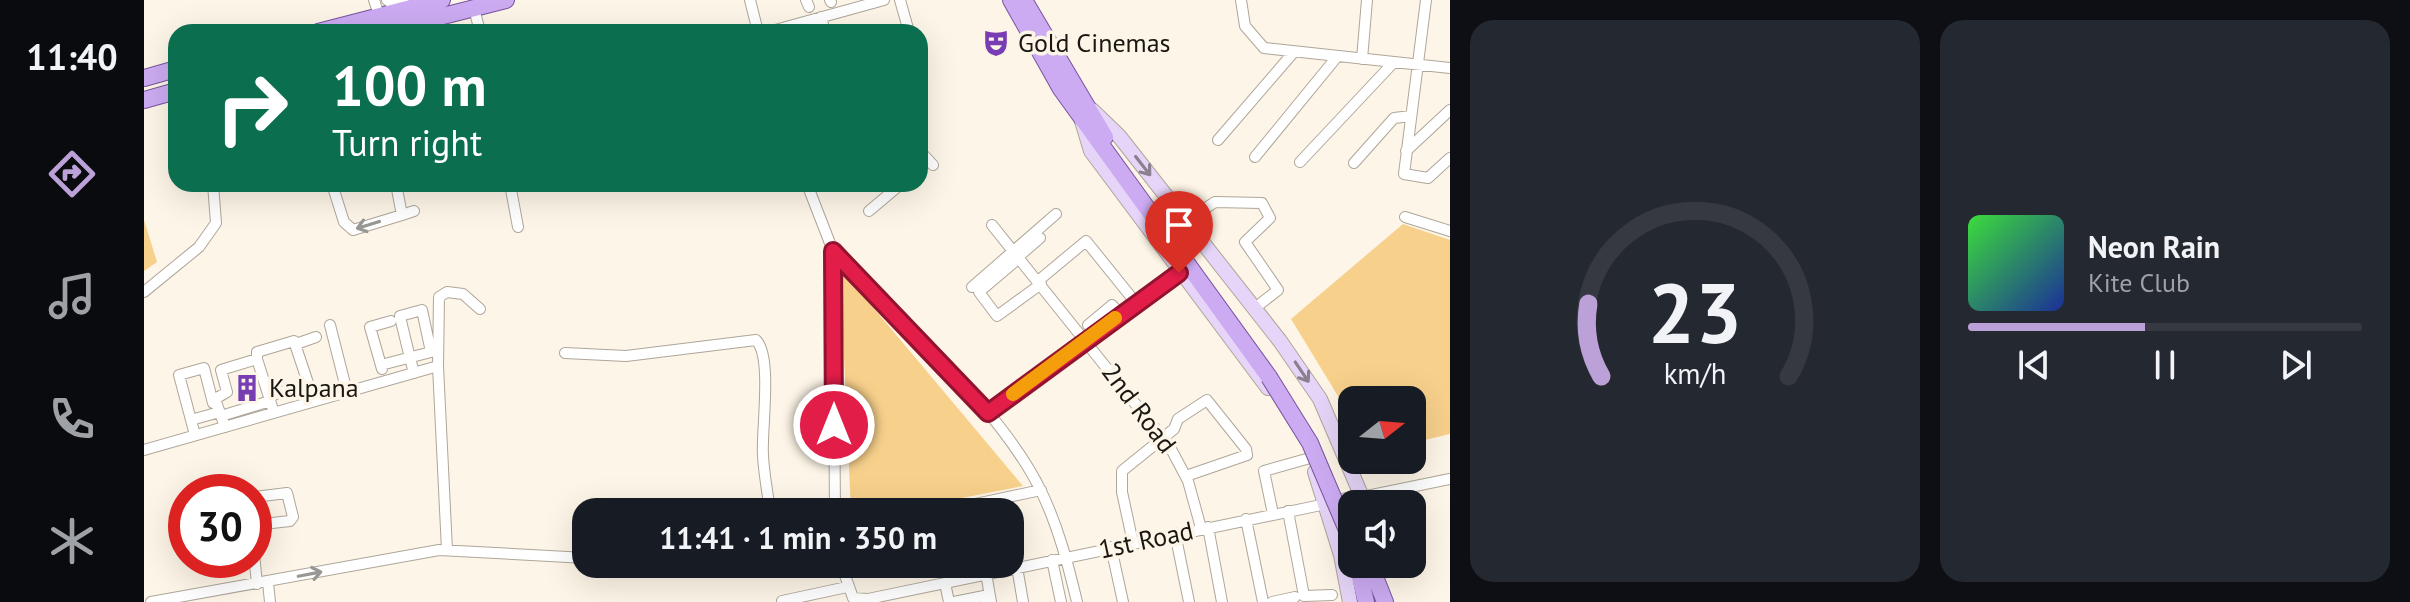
<!DOCTYPE html>
<html lang="en">
<head>
<meta charset="utf-8">
<style>
  :root { --surface:#171b24; --page:#242831; --text:#f1f3f6; --muted:#9ea1a6; --line:#363941; --accent:#bba1d8 }
  body { margin:0; font-family:"PT Sans",sans-serif; background:var(--page); color:var(--text); height:100vh; display:flex; flex-direction:column; font-size:30px; white-space:nowrap }
  * { box-sizing:border-box; margin:0 }
  p { font-size:26px; color:var(--muted) }
  .icon { flex:none; width:44px; height:44px; fill:none; stroke:currentColor; stroke-width:2; stroke-linecap:round; stroke-linejoin:round }
  .map { position:relative; flex:1; overflow:hidden }
  .panel { display:flex; flex-direction:column; gap:20px; padding:20px; background:#0d0f14; width:960px }
  .panel>* { flex:none }
  .banner { position:absolute; left:24px; top:24px; width:760px; height:168px; border-radius:24px; box-shadow:0 8px 32px #0002; background:#0b6e4f; color:#fff; overflow:hidden }
  .needle { width:52px; rotate:73deg }
  .buttons { position:absolute; left:1194px; top:386px; display:grid; gap:16px }
  .buttons a { display:grid; place-items:center; width:88px; height:88px; border-radius:16px; background:var(--surface); box-shadow:0 8px 32px #0002; font-size:40px }
  .speed { position:absolute; left:24px; top:474px; display:flex; gap:16px; font-size:40px; font-weight:700; text-align:center }
  .speed>* { display:grid; place-content:center; width:104px; height:104px; border-radius:50%; background:var(--surface); box-shadow:0 8px 32px #0002; line-height:1 }
  .speed .limit { border:12px solid #d22; background:#fff; color:#111 }
  .pin { position:absolute; display:grid; place-items:center; width:68px; height:68px; color:#fff; margin:-82px -34px; border-radius:50% 50% 50% 0; rotate:-45deg; box-shadow:0 0 8px #0007 }
  .pin .icon { rotate:45deg }
  .me { position:absolute; width:88px; margin:-44px; rotate:0deg; stroke-linejoin:round; filter:drop-shadow(0 0 6px #0008) }
  .turn { display:flex; align-items:center; gap:28px; height:168px; padding:0 32px; font-size:36px }
  .turn .icon { width:104px; height:104px; stroke-width:2.5 }
  .turn b { display:block; font-size:56px; line-height:68px }
  .panel .card { flex:1; display:flex; flex-direction:column; justify-content:center; gap:12px; min-width:0; padding:0 28px; border-radius:24px; background:var(--page) }
  .panel .dial { align-items:center; gap:0 }
  .dial svg { height:208px; overflow:visible; fill:none; stroke:var(--line); stroke-width:7; stroke-linecap:round; text-anchor:middle }
  .dial text { fill:var(--text); stroke:none }
  .song { display:flex; align-items:center; gap:24px }
  .cover { width:96px; height:96px; border-radius:12px; background:linear-gradient(135deg,hsl(120 70% 55%),hsl(230 70% 35%)) }
  .played { height:8px; border-radius:4px; background:linear-gradient(90deg,var(--accent) 45%,var(--line) 45%) }
  .keys { display:flex; justify-content:space-around; direction:ltr }
  .panel .tiles { flex:1; display:grid; gap:20px; grid-template-columns:repeat(2,1fr) }
  .trip { position:absolute; left:428px; top:498px; width:452px; height:80px; border-radius:24px; background:var(--surface); box-shadow:0 8px 32px #0002; font-weight:800; line-height:80px; text-align:center }
  main { display:flex; flex:1; min-height:0 }
  .tabs { display:flex; flex-direction:column; width:144px; justify-content:space-around; align-items:center; background:#090b0e; color:var(--muted) }
  .tabs .icon { width:56px; height:56px }
  .tabs .on { color:var(--accent) }
  .tabs b { font-size:36px; color:var(--text) }
  .map>svg:first-child { display:block }
  .green { fill:#f7d08b }
  .lines { fill:none; stroke-linecap:round; stroke-linejoin:round }
  .street-casing { stroke:#aea69a; stroke-width:12 }
  .secondary-casing { stroke:#aea69a; stroke-width:16 }
  .primary-casing { stroke:#78539e; stroke-width:18 }
  .street { stroke:#fff; stroke-width:10 }
  .secondary { stroke:#e6d5f8; stroke-width:14 }
  .primary { stroke:#ccabf2; stroke-width:16 }
  .primary-bridge-casing { stroke:#78539e; stroke-width:18; stroke-linecap:butt }
  .primary-bridge { stroke:#ccabf2; stroke-width:16 }
  .oneway { stroke:#8a8090 }
  .oneway2 { stroke:#989794 }
  .route-casing { stroke:#92132f; stroke-width:20 }
  .route { stroke:#e11d48; stroke-width:14 }
  .slow { stroke:#f59e0b; stroke-width:14 }
  .labels { text-anchor:middle; stroke-width:7; stroke-linejoin:round; paint-order:stroke }
  .poi-label { font-size:26px; fill:#1a1712; stroke:#fdf5e7; text-anchor:start }
  .street-label { font-size:26px; fill:#1a1712; stroke:#fdf5e7 }
</style>
</head>
<body>
<main>
<nav class="tabs">
<b>11:40</b>
<svg class="icon on" aria-label="directions" viewBox="0 0 24 24"><path d="M12 3l9 9-9 9-9-9zM9 14v-3h6M13 9l2 2-2 2"/></svg>
<svg class="icon" aria-label="music" viewBox="0 0 24 24"><path d="M9 18V5l10-2v13"/><circle cx="6" cy="18" r="3"/><circle cx="16" cy="16" r="3"/></svg>
<svg class="icon" aria-label="phone" viewBox="0 0 24 24"><path d="M5 4h4l2 5-3 2q2 4 5 5l2-3 5 2v4C11 20 4 13 5 4z"/></svg>
<svg class="icon" aria-label="climate" viewBox="0 0 24 24"><path d="M12 3v18M4 7l16 10M4 17L20 7"/></svg>
</nav>
<div class="map">
<svg width="1306" height="602" viewBox="0 0 1306 602">
  <rect width="100%" height="100%" fill="#fdf5e7"/>
  <path class="green" d="M0,220L13,262L0,271Z
    M1259,224L1306,240V434L1268,443V400H1208V419L1147,319Z
    M696,268L879,486L746,512H707Z"/>
  <g class="lines">
    <g class="street-casing">
      <path id="street" d="M230,0L237,21
        M243,0L247,3L260,0
        M606,0L614,32
        M662,0L665,7
        M686,0L687,2
        M756,0L765,32
        M1097,0L1101,26L1120,48L1306,68
        M1282,0L1260,174L1284,178L1306,158
        M330,8L336,32
        M677,17L681,32
        M624,32L740,0
        M1218,59L1223,0
        M1074,140L1149,53
        M776,151L789,165
        M1262,151L1306,110
        M1111,157L1192,58
        M1156,162L1250,62
        M1210,163L1250,118L1267,116
        M188,184L200,222L209,230L258,215L252,184
        M366,184L374,227
        M663,184L689,251L691,512
        M725,211L757,184
        M258,215L270,211
        M1261,217L1306,231
        M1042,221L1071,202L1118,203L1126,218L1101,242L1134,290L1111,308
        M848,225L1026,447L1044,481L1057,528
        M689,251C754,319 857,408 897,491C914,526 924,564 933,602
        M874,257L896,238
        M875,258L835,292L853,316L897,284
        M894,281L942,241L992,303
        M828,287L912,214
        M0,292L55,247L72,223L69,184
        M186,325L203,392
        M944,325L968,305L976,314
        M152,344L172,337
        M421,353L482,356L612,340C629,357 617,431 619,456C620,475 624,494 626,512
        M113,359V352L150,341L170,401
        M237,365L287,352L278,310L256,316V317L266,358L270,373
        M294,366L303,550
        M238,369L226,327L247,321
        M125,396L165,384
        M844,413L1035,273
        M77,416L126,401
        M47,420L72,413
        M81,427L71,399L83,392L77,370L113,359L130,413
        M51,435L35,375L60,368L69,403
        M0,450L294,366L295,297L303,292L319,294L336,309
        M110,497L143,493L149,517L146,521L110,525
        M1218,497L1306,479
        M1144,511L1160,596L1188,595
        M794,512L897,490
        M1129,514L1120,471L1166,458
        M1102,519L1119,602
        M1064,527L1078,602
        M1031,533L1045,602
        M989,543L978,492V471L1030,429L1034,419L1063,400L1102,449L1103,455L1042,476
        M967,547L979,602
        M110,554L113,584
        M908,560L917,602
        M697,564L709,598L724,599L1182,504
        M873,567L879,602
        M842,573L847,602
        M124,582L126,602
        M801,583L805,602
        M638,601L703,587
        M7,602L295,550L442,558
        M810,602L840,596L843,602
        M1128,602L1151,597"/>
    </g>
    <g class="secondary-casing">
      <path id="secondary" d="M948,110L975,136L1136,341L1176,399L1218,497L1182,504
        M938,121L947,151L1124,388
        M1171,472L1197,555L1206,602"/>
    </g>
    <g class="primary-casing">
      <path id="primary" d="M867,0L917,89L1125,377
        M880,0L961,137
        M174,32L298,0
        M236,32L362,0
        M0,78L32,69
        M0,100L32,91
        M1213,564L1222,602
        M1226,564L1241,602"/>
    </g>
    <use href="#street" class="street"/>
    <use href="#secondary" class="secondary"/>
    <use href="#primary" class="primary"/>
    <g class="primary-bridge-casing">
      <path id="primary-bridge" d="M1125,377L1166,443L1208,542"/>
    </g>
    <use href="#primary-bridge" class="primary-bridge"/>
  </g>
  <defs><path id="oneway-shaft" d="M-6 0H5M1.5-3L5.5 0L1.5 3" fill="none" stroke-width="1.6" stroke-linecap="round" stroke-linejoin="round" transform="scale(2)"/></defs>
  <g class="oneway">
    <use href="#oneway-shaft" transform="translate(999 166) rotate(52)"/>
    <use href="#oneway-shaft" transform="translate(1158 372) rotate(56)"/>
  </g>
  <g class="oneway2">
    <use href="#oneway-shaft" transform="translate(224 225) rotate(163)"/>
    <use href="#oneway-shaft" transform="translate(166 574) rotate(-11)"/>
  </g>
  <g class="lines">
    <g class="route-casing">
      <path id="route" d="M690,425L689,251L844,413L1035,273"/>
    </g>
    <use href="#route" class="route"/>
    <path class="slow" d="M869,394L971,318"/>
  </g>
  <defs>
    <g id="theatre-bare" transform="scale(2.16)"><path d="M-5-5.5Q0-4 5-5.5V0Q5 5 0 6Q-5 5-5 0ZM-3.3-2.5H-1v1.5H-3.3ZM1-2.5H3.3v1.5H1ZM-2.8 1Q0 5.5 2.8 1Z" fill="#783db3" stroke="#fdf5e7" stroke-width="2.5" paint-order="stroke"/></g>
    <g id="building-bare" transform="scale(2.16)"><path d="M-4-6H4V6H1V3H-1V6H-4ZM-2.5-4.3h1.7v1.8h-1.7ZM.8-4.3h1.7v1.8H.8ZM-2.5-1h1.7V.8h-1.7ZM.8-1h1.7V.8H.8Z" fill="#783db3" stroke="#fdf5e7" stroke-width="2.5" paint-order="stroke"/></g>
  </defs>
  <g fill-rule="evenodd">
    <use href="#theatre-bare" x="852" y="43"/>
    <use href="#building-bare" x="103" y="388"/>
  </g>
  <g class="labels">
    <g class="poi-label">
      <text x="874" y="52">Gold Cinemas</text>
      <text x="125" y="397">Kalpana</text>
    </g>
    <g class="street-label">
      <text transform="translate(995 408) rotate(53)" y="9">2nd Road</text>
      <text transform="translate(1002 540) rotate(-12)" y="9">1st Road</text>
    </g>
  </g>
</svg>
<div class="buttons">
<a><svg class="needle" viewBox="-14 -14 28 28"><path d="M0-13l5 13h-10z" fill="#e53935"/><path d="M0 13l5-13h-10z" fill="#9ea1a6"/></svg></a>
<a><svg class="icon" aria-label="sound" viewBox="0 0 24 24"><path d="M4 9h4l5-4v14l-5-4H4zM17 9q2 3 0 6"/></svg></a>
</div>
<div class="speed"><div class="limit">30</div></div>
<div class="pin" style="left:1035px;top:273px;background:#d93025"><svg class="icon" aria-label="arrive" viewBox="0 0 24 24"><path d="M6 21V4h12l-3 4 3 4H6"/></svg></div>
<svg class="me" style="left:690px;top:425px" viewBox="-20 -20 40 40"><circle r="17" fill="#e11d48" stroke="#fff" stroke-width="3"/><path d="M0-11L8 9 0 5-8 9z" fill="#fff"/></svg>
<div class="trip">11:41 · 1 min · 350 m</div>
<div class="banner">
<div class="turn"><svg class="icon" aria-label="right" viewBox="0 0 24 24"><path d="M7 20v-9h11M14 6l5 5-5 5"/></svg><div><b>100 m</b>Turn right</div></div>
</div>
</div>
<section class="panel">
<div class="tiles">
<div class="card dial"><svg viewBox="0 0 100 80">
<path d="M14 69A42 42 0 1 1 86 69"/>
<path d="M14 69A42 42 0 0 1 9 41" stroke="#bba1d8"/>
<text x="50" y="56" font-size="32" font-weight="700">23</text>
<text x="50" y="72" font-size="11">km/h</text>
</svg></div>
<div class="card">
<div class="song"><i class="cover"></i><div><b>Neon Rain</b><p>Kite Club</p></div></div>
<div class="played"></div>
<div class="keys"><svg class="icon" aria-label="previous" viewBox="0 0 24 24"><path d="M18 5L8 12l10 7zM5 5v14"/></svg><svg class="icon" aria-label="pause" viewBox="0 0 24 24"><path d="M8 5v14M16 5v14"/></svg><svg class="icon" aria-label="next" viewBox="0 0 24 24"><path d="M6 5l10 7-10 7zM19 5v14"/></svg></div>
</div>
</div>
</section>
</main>
</body>
</html>
